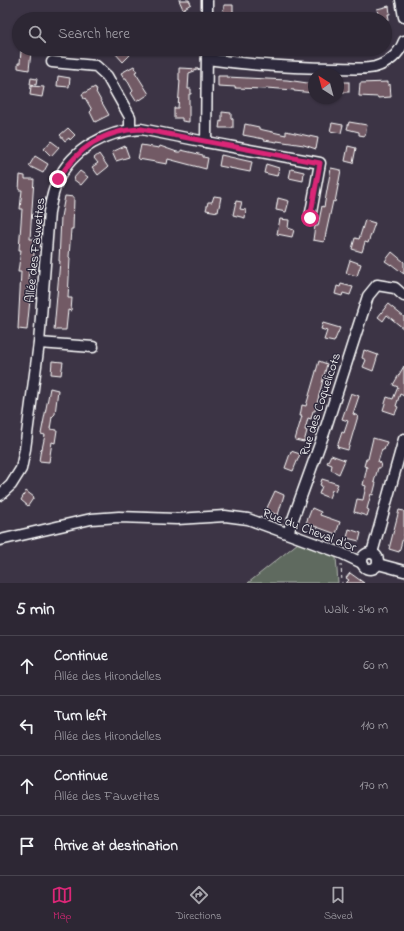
<!DOCTYPE html>
<html lang="en">
<head>
<meta charset="utf-8">
<style>
  :root { --surface:#2d2734; --page:#352f3c; --text:#f1f3f6; --muted:#a7a5ac; --line:#48444f; --accent:#db2777 }
  body { margin:0; font-family:"Indie Flower",sans-serif; background:var(--page); color:var(--text) }
  .compass { position:absolute; left:308px; top:68px; width:36px; height:36px; border-radius:50%; background:var(--surface); box-shadow:0 1px 3px #0004; rotate:324deg }
  .stop { position:absolute; width:12px; height:12px; margin:-9px; border:3px solid #db2777; border-radius:50%; background:#fff }
  .stop.end { background:#db2777; border-color:#fff; box-shadow:0 1px 4px #0008 }
  .list { margin:0; padding:0; list-style:none }
  h2 { display:flex; justify-content:space-between; align-items:center; height:52px; margin:0; padding:0 16px; font-size:17px }
  h2 small { font-size:13px; font-weight:400; color:var(--muted) }
  .list li { display:grid; grid-template-columns:26px 1fr auto; gap:12px; align-items:center; box-sizing:border-box; height:60px; padding:0 16px; border-top:1px solid var(--line) }
  .list b { display:block; font-size:15px; white-space:nowrap }
  .list p { margin:0; font-size:13px; white-space:nowrap; color:var(--muted) }
  .list em { font-size:13px; font-style:normal; color:var(--muted) }
  .icon { flex:none; width:22px; height:22px; fill:none; stroke:currentColor; stroke-width:2; stroke-linecap:round; stroke-linejoin:round }
  .map { position:relative; flex:none; width:404px; height:583px; overflow:hidden }
  .search { position:absolute; background:var(--surface); box-shadow:0 1px 3px #0004; left:12px; right:12px; top:12px; height:44px; display:flex; align-items:center; gap:10px; box-sizing:border-box; padding:0 14px; border-radius:22px; color:var(--muted); font-size:15px }
  .sheet { height:292px; background:var(--surface) }
  nav { display:flex; justify-content:space-around; align-items:center; box-sizing:border-box; height:56px; border-top:1px solid var(--line); background:var(--surface); font-size:11px; color:var(--muted) }
  nav a { display:grid; justify-items:center; gap:2px }
  nav .on { color:var(--accent) }
  .map>svg:first-child { display:block }
  .green { fill:#5f6a5e; stroke:#afb4ae }
  .building { fill:#725a65; stroke:#fff }
  .lines { fill:none; stroke-linecap:round; stroke-linejoin:round }
  .minor-casing { stroke:#fff; stroke-width:13 }
  .path { stroke:#fff; stroke-width:1; stroke-dasharray:3 3; stroke-linecap:butt }
  .minor { stroke:#2f2a3d; stroke-width:10 }
  .route { stroke:#db2777; stroke-width:5 }
  .labels { text-anchor:middle; stroke-width:3; stroke-linejoin:round; paint-order:stroke }
  .street-label { font-size:13px; fill:#fff; stroke:#2f2a3d }
</style>
</head>
<body>
<div class="map">
<svg width="404" height="583" viewBox="0 0 404 583">
  <rect width="100%" height="100%" fill="#3c3445"/>
  <filter id="ink" filterUnits="userSpaceOnUse"><feTurbulence type="fractalNoise" baseFrequency=".025" numOctaves="2"/><feDisplacementMap in="SourceGraphic" scale="8" xChannelSelector="R" yChannelSelector="G"/><feConvolveMatrix kernelMatrix="1 2 1 2 8 2 1 2 1" color-interpolation-filters="sRGB"/></filter>
  <g filter="url(#ink)">
    <path class="green" d="M298,543L336,557L338,583H248Z"/>
    <g class="building">
      <path d="M179,0H189L191,4L183,9Z"/>
      <path d="M224,5H233V17H223Z"/>
      <path d="M389,6L390,14H388L389,19H379L377,9Z"/>
      <path d="M119,49H124L130,55L123,62L115,53Z"/>
      <path d="M21,51L31,52L29,70L18,68V63H20Z"/>
      <path d="M134,66L137,71L135,72L149,94L140,100L139,99L136,101L131,93L133,91L126,78H124L121,73Z"/>
      <path d="M179,68L200,69L189,73L188,89H191V94H189V122L182,121V118H174V108H178L180,80H179Z"/>
      <path d="M58,76L70,78L69,87L57,86Z"/>
      <path d="M218,76H227V77L287,80L314,84V93L294,91V90L266,88V89L235,88L236,87L218,86Z"/>
      <path d="M31,78L37,79L36,85L30,84Z"/>
      <rect x="338" y="82" width="11" height="10"/>
      <path d="M388,82V86L390,84L391,97L378,98V97L359,96L360,83Z"/>
      <path d="M31,86L44,87L42,97L30,95Z"/>
      <path d="M95,87L97,91L96,92L109,115L95,122L90,112L92,110L85,98L84,99L82,94Z"/>
      <path d="M222,112L231,113V118L233,119V128H219L220,121L222,122Z"/>
      <path d="M349,122L367,125L365,136L359,135V132L347,129Z"/>
      <path d="M332,123L343,125L341,133L330,131Z"/>
      <path d="M245,124L259,127V129L286,135V131L318,138L316,149L304,145L277,141V142L264,140V139L243,135Z"/>
      <path d="M68,128L75,135L70,140L69,138L65,141L60,135Z"/>
      <path d="M51,141L59,147L51,156L44,149Z"/>
      <path d="M141,145L159,148L160,146L177,152H181V150L203,155V157L208,158L206,169L168,159L167,164L138,159Z"/>
      <path d="M125,146L129,157L116,161L112,152Z"/>
      <path d="M348,146L356,148L353,163L345,161Z"/>
      <path d="M99,154L108,167L98,175L92,167L98,163L94,158Z"/>
      <path d="M221,155L252,162L250,172L219,166Z"/>
      <path d="M35,156L48,164L43,173L29,166Z"/>
      <path d="M266,164L279,168L277,176L264,173Z"/>
      <path d="M331,168L341,170L335,202L333,201L324,242L313,240L315,226H318L322,206L324,207Z"/>
      <path d="M291,169L304,172L303,181L289,178Z"/>
      <path d="M80,171L88,177L81,185L73,179Z"/>
      <path d="M20,175L25,176V179H34L30,239H35L33,268H29L28,279H32L27,330L18,329L21,272H18L21,250H19L22,209H20L22,190H19Z"/>
      <path d="M65,196L74,197L73,229H71L69,257L70,258L68,298H72L71,311L68,310L66,330H54L60,261H59L61,217Z"/>
      <path d="M214,196L221,197L218,212L206,210L208,202H212Z"/>
      <path d="M278,198L289,201L286,212L276,210Z"/>
      <path d="M236,201L242,202L240,209L246,210L245,218L233,215Z"/>
      <path d="M280,219L289,220L288,228L294,230L292,237L277,234Z"/>
      <path d="M365,220L375,223L368,243L365,242L362,252L352,249L355,238L359,239Z"/>
      <path d="M392,252L404,262V274L391,264V265L385,261Z"/>
      <path d="M350,260L361,264L357,276L346,273Z"/>
      <path d="M341,284L353,287L350,295L343,293L342,296L335,294L337,286L340,287Z"/>
      <path d="M388,304L404,317V329L387,315L383,321L378,317Z"/>
      <path d="M323,323L340,328L334,342L324,340L327,331L321,329Z"/>
      <path d="M364,350L378,355L373,371L363,367L366,360L362,358Z"/>
      <path d="M52,361L63,362L61,375L51,374Z"/>
      <path d="M319,361L327,364L315,411H313L311,419L308,418L305,430L307,431L304,442L295,440L302,416H300L302,405L306,406Z"/>
      <path d="M404,366V396L400,394L396,406L398,407L395,414L383,410L387,397L393,399L398,387L393,385Z"/>
      <path d="M50,388L58,390L55,414L52,417L50,429L57,430L55,443L52,442L49,462L39,461L41,448L42,449L45,435L41,434Z"/>
      <path d="M351,393L359,396L353,414L358,416L348,450L337,447L342,432L344,433L348,421L342,419Z"/>
      <path d="M373,438L387,442L384,450L382,449L378,462L381,463L380,468H378L374,482L376,483L373,495L371,494L367,509L369,510L367,516L354,512L357,499L363,500L366,486L363,485L367,467L364,466L366,459H368Z"/>
      <path d="M291,451L300,454L293,471L285,468Z"/>
      <path d="M331,455L345,460L339,474L331,470L332,465L327,463Z"/>
      <path d="M322,479L338,484L335,491L332,490L329,498L319,494L322,486L320,485Z"/>
      <path d="M26,491L34,497L28,506L21,500Z"/>
      <path d="M275,491L284,495L278,515L266,510Z"/>
      <path d="M312,508L321,512L320,515L340,522L336,534L306,523Z"/>
      <path d="M399,510L404,511V534L399,552L389,549Z"/>
      <path d="M349,529L361,533L359,541L347,538Z"/>
      <path d="M350,573L364,583H346L349,580L346,578Z"/>
    </g>
    <g class="lines">
      <g class="minor-casing">
        <g id="minor">
          <path d="M207,0V19"/>
          <path d="M401,0L404,17"/>
          <path d="M207,59C250,65 295,68 339,68C350,68 364,70 375,67C388,63 399,54 404,41"/>
          <path d="M52,62L96,66L107,76L130,117V129"/>
          <path d="M206,142L320,163L310,218"/>
          <path d="M39,343L93,347"/>
          <path d="M0,495L11,485L21,469L25,449L39,343L49,212C51,201 53,190 58,180C73,148 107,131 141,129L206,142L207,49"/>
          <path d="M288,533L325,430L368,296L377,285L395,288L404,296"/>
          <path d="M0,540L91,519L119,517L177,519L225,516L248,519L341,553L362,563"/>
          <circle cx="370" cy="561" r="8"/>
          <path d="M372,553L404,439"/>
          <path d="M378,564L404,571"/>
        </g>
      </g>
      <path class="path" d="M341,564L342,583"/>
      <use href="#minor" class="minor"/>
    </g>
  </g>
  <g class="lines" filter="url(#ink)">
    <path class="route" d="M58,179C78,148 103,130 141,129L320,163L310,218"/>
  </g>
  <g class="labels">
    <g class="street-label">
      <text transform="translate(34 250) rotate(-84)" y="5">Allée des Fauvettes</text>
      <text transform="translate(319 404) rotate(-72)" y="5">Rue des Coquelicots</text>
      <text transform="translate(310 529) rotate(21)" y="5">Rue du Cheval d'Or</text>
    </g>
  </g>
</svg>
<svg class="compass" viewBox="-18 -18 36 36"><path d="M0-13l5 13h-10z" fill="#e53935"/><path d="M0 13l5-13h-10z" fill="#a7a5ac"/></svg>
<div class="stop" style="left:310px;top:218px"></div>
<div class="stop end" style="left:58px;top:179px"></div>
<div class="search"><svg class="icon" aria-label="search" viewBox="0 0 24 24"><circle cx="10" cy="10" r="6"/><path d="M15 15l6 6"/></svg>Search here</div>
</div>
<section class="sheet">
<h2>5 min<small>Walk · 340 m</small></h2>
<ul class="list">
<li><svg class="icon" aria-label="ahead" viewBox="0 0 24 24"><path d="M12 20V5M6 11l6-6 6 6"/></svg><div><b>Continue</b><p>Allée des Hirondelles</p></div><em>60 m</em></li>
<li><svg class="icon" aria-label="left" viewBox="0 0 24 24"><path d="M17 20v-9H6M10 6l-5 5 5 5"/></svg><div><b>Turn left</b><p>Allée des Hirondelles</p></div><em>110 m</em></li>
<li><svg class="icon" aria-label="ahead" viewBox="0 0 24 24"><path d="M12 20V5M6 11l6-6 6 6"/></svg><div><b>Continue</b><p>Allée des Fauvettes</p></div><em>170 m</em></li>
<li><svg class="icon" aria-label="arrive" viewBox="0 0 24 24"><path d="M6 21V4h12l-3 4 3 4H6"/></svg><div><b>Arrive at destination</b></div></li>
</ul>
</section>
<nav>
<a class="on"><svg class="icon" aria-label="map" viewBox="0 0 24 24"><path d="M3 6l6-2 6 2 6-2v14l-6 2-6-2-6 2zM9 4v14M15 6v14"/></svg>Map</a>
<a><svg class="icon" aria-label="directions" viewBox="0 0 24 24"><path d="M12 3l9 9-9 9-9-9zM9 14v-3h6M13 9l2 2-2 2"/></svg>Directions</a>
<a><svg class="icon" aria-label="saved" viewBox="0 0 24 24"><path d="M7 4h10v16l-5-4-5 4z"/></svg>Saved</a>
</nav>
</body>
</html>
